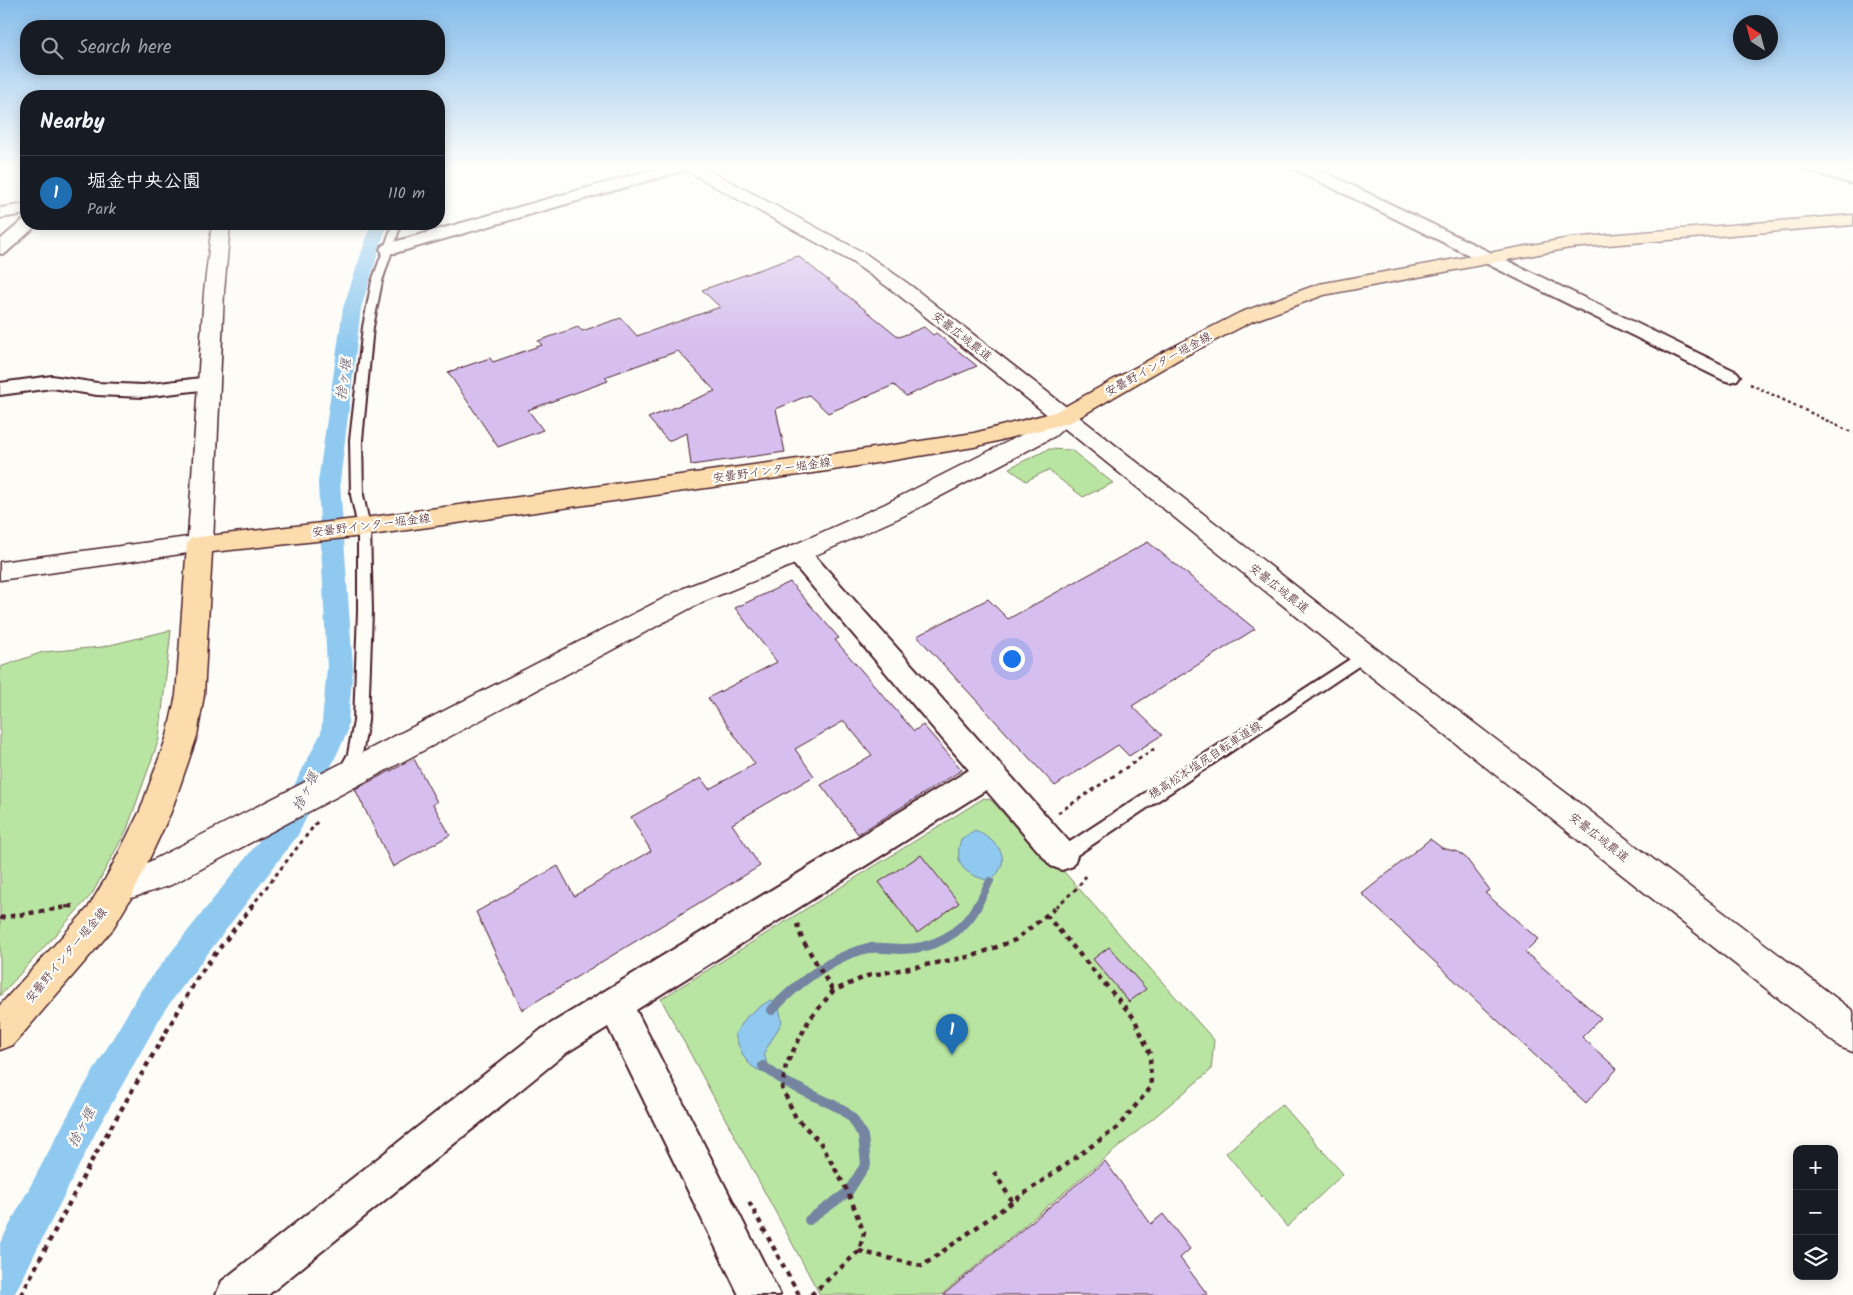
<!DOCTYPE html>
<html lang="en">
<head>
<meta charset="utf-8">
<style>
  :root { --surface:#171b24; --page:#20242c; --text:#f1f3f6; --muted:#9ea1a6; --line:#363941; --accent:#1f6fb2 }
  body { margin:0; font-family:Kalam,"Klee One",sans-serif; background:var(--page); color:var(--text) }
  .controls { position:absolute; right:15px; bottom:15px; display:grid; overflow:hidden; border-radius:10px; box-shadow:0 2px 12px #0003 }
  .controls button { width:45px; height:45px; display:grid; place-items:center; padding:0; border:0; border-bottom:1px solid var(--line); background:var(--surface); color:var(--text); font:25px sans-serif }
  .compass { position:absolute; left:1733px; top:15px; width:45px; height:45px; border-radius:50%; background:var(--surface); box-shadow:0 2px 12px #0003; rotate:324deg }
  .you { position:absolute; left:1011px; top:658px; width:18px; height:18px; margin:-12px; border:4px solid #fff; border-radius:50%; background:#1a73e8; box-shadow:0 0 0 8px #1a73e833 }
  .badge { display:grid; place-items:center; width:32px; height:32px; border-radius:50%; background:var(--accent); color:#fff; font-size:16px; font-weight:700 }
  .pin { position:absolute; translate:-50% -41px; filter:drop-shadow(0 1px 2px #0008) }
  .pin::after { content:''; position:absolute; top:26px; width:18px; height:15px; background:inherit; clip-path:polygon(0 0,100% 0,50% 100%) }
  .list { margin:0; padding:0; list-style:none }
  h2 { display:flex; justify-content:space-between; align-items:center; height:65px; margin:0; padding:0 20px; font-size:21px }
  h2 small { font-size:16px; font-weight:400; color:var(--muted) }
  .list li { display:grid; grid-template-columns:32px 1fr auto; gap:15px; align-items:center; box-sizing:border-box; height:75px; padding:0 20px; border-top:1px solid var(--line) }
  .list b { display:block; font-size:19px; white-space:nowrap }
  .list p { margin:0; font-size:16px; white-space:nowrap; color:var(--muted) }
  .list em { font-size:16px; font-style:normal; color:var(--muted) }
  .icon { flex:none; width:28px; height:28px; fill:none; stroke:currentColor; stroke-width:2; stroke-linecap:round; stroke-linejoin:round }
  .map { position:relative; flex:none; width:1853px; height:1295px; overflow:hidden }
  .search { position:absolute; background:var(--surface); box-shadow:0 2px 12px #0003; left:20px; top:20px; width:425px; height:55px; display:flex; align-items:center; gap:12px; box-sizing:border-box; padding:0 18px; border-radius:20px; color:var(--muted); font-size:19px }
  .panel { position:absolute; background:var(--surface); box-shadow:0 2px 12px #0003; left:20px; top:90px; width:425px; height:140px; border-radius:20px }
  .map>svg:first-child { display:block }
  .green { fill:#b9e5a2; stroke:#828266 }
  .water { fill:#90c9ef; stroke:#7485a1 }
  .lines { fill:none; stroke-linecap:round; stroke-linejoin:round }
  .stream-far1 { stroke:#7485a1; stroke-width:8 }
  .stream { stroke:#7485a1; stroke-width:10 }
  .canal { fill:#90c9ef; fill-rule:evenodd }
  .building { fill:#d6beee; stroke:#4a1f2b }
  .service-casing { stroke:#4a1f2b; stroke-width:4 }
  .minor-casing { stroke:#4a1f2b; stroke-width:4 }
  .tertiary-casing { stroke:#4a1f2b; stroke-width:3 }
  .primary-casing { stroke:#4a1f2b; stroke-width:3 }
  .path-far2 { stroke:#4a1f2b; stroke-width:2.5; stroke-dasharray:3 3; stroke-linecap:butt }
  .path-far1 { stroke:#4a1f2b; stroke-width:3; stroke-dasharray:4 4; stroke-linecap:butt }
  .path { stroke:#4a1f2b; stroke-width:4.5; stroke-dasharray:5 5; stroke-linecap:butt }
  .service { fill:#fdfcf7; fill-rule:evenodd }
  .minor { fill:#fdfcf7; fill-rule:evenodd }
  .tertiary { fill:#fdfcf7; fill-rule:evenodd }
  .primary { fill:#fcdcac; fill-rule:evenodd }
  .labels { text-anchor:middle; stroke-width:4.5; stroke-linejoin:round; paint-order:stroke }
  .street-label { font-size:12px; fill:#4a1f2b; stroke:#fdfcf7 }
  .water-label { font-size:14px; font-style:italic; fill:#5f5266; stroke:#fdfcf7 }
</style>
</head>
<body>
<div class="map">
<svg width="1853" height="1295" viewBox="0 0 1853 1295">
  <rect width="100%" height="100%" fill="#fdfcf7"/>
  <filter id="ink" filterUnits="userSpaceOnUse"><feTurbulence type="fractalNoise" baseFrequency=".02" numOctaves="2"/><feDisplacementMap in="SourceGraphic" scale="10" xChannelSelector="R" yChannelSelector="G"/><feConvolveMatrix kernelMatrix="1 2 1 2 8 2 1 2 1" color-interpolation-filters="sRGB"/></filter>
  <g filter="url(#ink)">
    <g class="green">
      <path d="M1049,449L1071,450L1113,483L1083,497L1048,470L1026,481L1009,468Z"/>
      <path d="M171,630L159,739L127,829L92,894L0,996V667L43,652L102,647Z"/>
      <path d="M984,798L991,800L1038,852L1048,854L1214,1040L1211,1070L941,1295H820L661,999Z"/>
      <path d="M1282,1104L1343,1174L1287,1227L1226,1153Z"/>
    </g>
    <g class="water">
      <path d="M975,830C999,842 1015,860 990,881C965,874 953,867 961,839Z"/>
      <path d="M770,1000L778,1002L782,1022L764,1053L769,1072C748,1072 740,1052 735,1034L748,1015Z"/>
    </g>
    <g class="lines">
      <path class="stream-far1" d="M977,907L990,881"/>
      <g class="stream">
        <path d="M772,1010C795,985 830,958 864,949C876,946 889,949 902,949C933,949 962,934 977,906"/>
        <path d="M763,1066L787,1083L842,1109L853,1119L863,1136L866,1164L848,1192L809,1220"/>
      </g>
      <path class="canal" d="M371,224H387L361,308L340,482L353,668L347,733L298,835L164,1011L99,1126L14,1295H0V1243L75,1102L142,989L278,817L321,733L327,668L318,482L343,308Z"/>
    </g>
    <g class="building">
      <path d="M798,256L899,337L924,327L933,335L936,333L977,366L906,396L894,385L828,413L809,395L776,409L785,452L691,465L687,433L668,441L648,418L715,391L678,351L605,377L608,381L528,410L543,430L498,447L448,372L490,358L493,362L542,345L538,341L578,327L582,331L621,318L637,336L720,307L702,290Z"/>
      <path d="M1148,542L1255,629L1132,706L1162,735L1129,756L1118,745L1055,786L917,636L988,599L1008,619Z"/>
      <path d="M790,582L839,638L835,640L914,731L923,725L962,770L858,834L821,785L872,755L844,721L795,749L814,776L732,824L760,866L522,1010L476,912L558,866L574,896L651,851L631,817L701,778L709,789L755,764L708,698L777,662L735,608Z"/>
      <path d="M414,759L437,802L433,804L450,835L393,867L355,789Z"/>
      <path d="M1430,839L1442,848L1458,852L1466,858L1490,890L1485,893L1538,939L1525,952L1601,1018L1582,1037L1617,1069L1586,1103L1362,894Z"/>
      <path d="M921,855L959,903L917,933L879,882Z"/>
      <path d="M1109,947L1146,989L1129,1002L1093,959Z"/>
      <path d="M1105,1161L1151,1224L1163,1214L1190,1249L1180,1258L1208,1295H943Z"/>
    </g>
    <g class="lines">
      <g class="service-casing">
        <g id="service">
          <path d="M393,224H401L382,281L373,327L362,440L363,495L370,527L372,611L368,721L362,754L350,779L345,780L340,779L337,774L348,754L354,721L358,611V527L351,495L350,440L363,327L372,281Z"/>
          <path d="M1364,650L1369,651L1371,655L1369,659L1068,861L1062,863L1056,861L1054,856L1056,851Z"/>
        </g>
      </g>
      <g class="minor-casing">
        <g id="minor">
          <path d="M666,166H691L689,169L395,253H383L380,249L383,245Z"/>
          <path d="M1292,166H1312L1737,372L1740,376L1737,380L1730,382L1723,380L1294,169Z"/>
          <path d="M1801,166H1825L1853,174V184L1803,169Z"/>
          <path d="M26,204V214L0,218V208Z"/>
          <path d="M23,220H26V224H38L6,253L0,254V240Z"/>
          <path d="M52,376L97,383L143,385L209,377L216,379L219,383L216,387L209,389L143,397L97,395L52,388L0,395V383Z"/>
          <path d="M798,544L807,547L1073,846L1077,856L1073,866L1062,870L1051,866L986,790L636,1010L780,1295H739L608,1027L566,1053L268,1295H216L222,1281L542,1029L969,770L789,559L786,553L789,547Z"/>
        </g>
      </g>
      <g class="tertiary-casing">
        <g id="tertiary">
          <path d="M681,166H701L866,254L910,285L1374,647L1853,1011V1052L1840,1047L1354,663L1064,428L1055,436L903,516L807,559L702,602L171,885L119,902L107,898L103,887L107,876L147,863L684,588L789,547L885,504L1039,426L1050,417L896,293L852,262L683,169Z"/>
          <path d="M212,224H230L224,292L213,544L209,550L0,580V562L188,537L204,292Z"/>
        </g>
      </g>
      <g class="primary-casing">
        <path id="primary" d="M1853,215V225L1570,248L1324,295L1253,321L1181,358L1071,422L974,447L827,471L364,536L212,552L204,695L197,736L171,812L131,898L112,930L13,1045L0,1050V1005L88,908L107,876L140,811L167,736L176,695L187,544L191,538L364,518L827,455L974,433L1055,412L1167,350L1239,313L1319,284L1570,238Z"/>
      </g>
      <path class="path-far2" d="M1750,384L1853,433"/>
      <g class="path-far1">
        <path d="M1058,813L1154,749"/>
        <path d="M65,907L73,906"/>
        <path d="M251,907L317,822"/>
        <path d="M1056,907L1078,887L1086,876"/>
      </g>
      <g class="path">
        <path d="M0,918L73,906"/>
        <path d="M797,924L802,939L833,991"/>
        <path d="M994,1172L1012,1201"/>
        <path d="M749,1202L799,1295"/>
        <path d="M859,1251L922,1266L1117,1128L1151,1087L1150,1054L1134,1018L1047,916"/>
        <path d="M21,1295L92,1160L199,975L252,906"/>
        <path d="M811,1295L859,1251L864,1233L848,1192L820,1142L796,1118L782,1088L786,1065L809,1020L833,991L867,976L973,956L1015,940L1058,906"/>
      </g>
      <use href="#service" class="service"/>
      <use href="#minor" class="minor"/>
      <use href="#tertiary" class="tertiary"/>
      <use href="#primary" class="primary"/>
    </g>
  </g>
  <linearGradient id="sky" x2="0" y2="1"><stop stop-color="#85bceb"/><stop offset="0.48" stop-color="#fefefb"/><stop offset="1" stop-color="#fefefb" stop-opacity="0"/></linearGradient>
  <rect width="1853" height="347" fill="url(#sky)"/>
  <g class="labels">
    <g class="street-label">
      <text transform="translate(962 336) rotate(38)" y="4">安曇広域農道</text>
      <text transform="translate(1158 364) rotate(-29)" y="4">安曇野インター堀金線</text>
      <text transform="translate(772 470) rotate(-8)" y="4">安曇野インター堀金線</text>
      <text transform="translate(371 525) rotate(-7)" y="4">安曇野インター堀金線</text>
      <text transform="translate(1279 588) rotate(38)" y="4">安曇広域農道</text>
      <text transform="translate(1205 760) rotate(-33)" y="4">穂高松本塩尻自転車道線</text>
      <text transform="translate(1599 837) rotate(38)" y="4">安曇広域農道</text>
      <text transform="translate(66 955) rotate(-50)" y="4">安曇野インター堀金線</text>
    </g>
    <g class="water-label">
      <text transform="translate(343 379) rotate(-82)" y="5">捨ヶ堰</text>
      <text transform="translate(305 791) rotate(-64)" y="5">捨ヶ堰</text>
      <text transform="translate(81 1127) rotate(-62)" y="5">捨ヶ堰</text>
    </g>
  </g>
</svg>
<div class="controls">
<button>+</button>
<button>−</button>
<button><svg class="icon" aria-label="layers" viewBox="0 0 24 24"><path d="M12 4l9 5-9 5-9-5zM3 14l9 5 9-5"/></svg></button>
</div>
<svg class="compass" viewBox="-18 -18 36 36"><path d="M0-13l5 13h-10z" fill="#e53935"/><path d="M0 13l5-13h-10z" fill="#9ea1a6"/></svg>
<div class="you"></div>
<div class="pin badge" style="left:952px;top:1055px">1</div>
<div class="search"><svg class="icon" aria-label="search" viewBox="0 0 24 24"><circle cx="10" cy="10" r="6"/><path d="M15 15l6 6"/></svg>Search here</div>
<section class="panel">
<h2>Nearby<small></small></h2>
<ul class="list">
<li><span class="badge">1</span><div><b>堀金中央公園</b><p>Park</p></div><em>110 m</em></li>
</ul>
</section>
</div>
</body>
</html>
